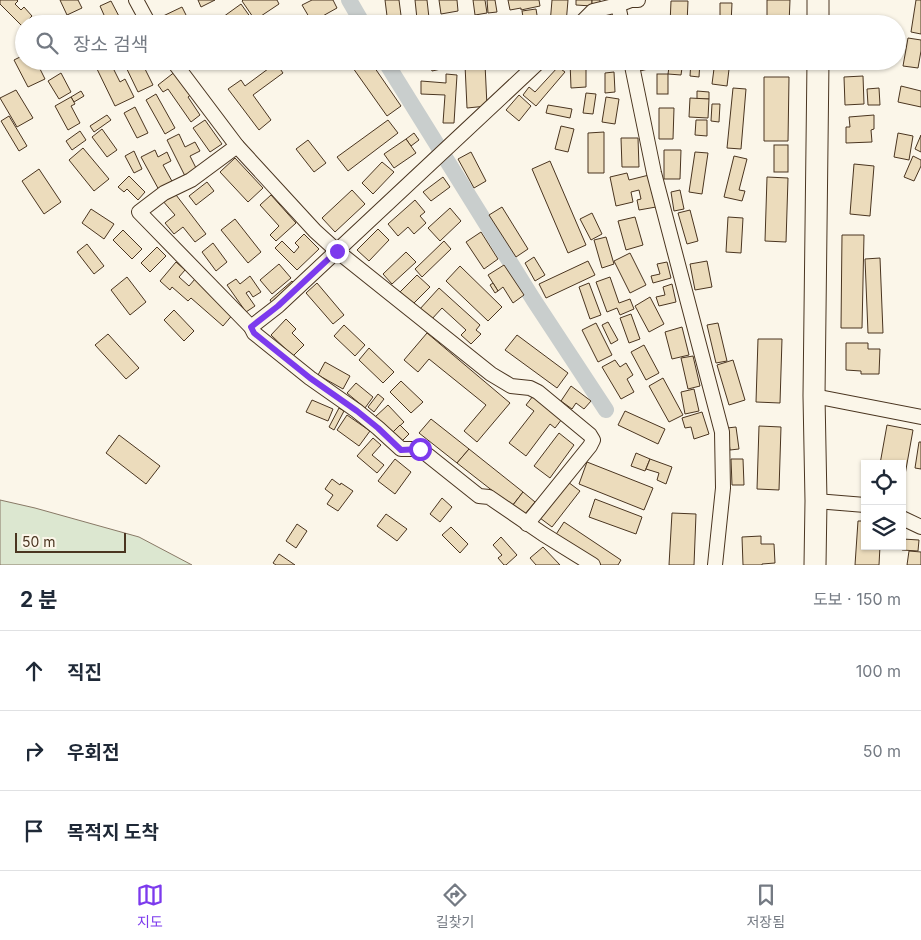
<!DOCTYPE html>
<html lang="ko">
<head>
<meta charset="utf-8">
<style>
  :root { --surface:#fff; --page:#f2f2f3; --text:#1f2937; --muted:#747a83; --line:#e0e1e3; --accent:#7c3aed }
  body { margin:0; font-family:Inter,"Noto Sans KR",sans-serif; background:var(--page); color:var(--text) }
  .controls { position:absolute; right:15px; bottom:15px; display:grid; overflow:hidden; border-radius:0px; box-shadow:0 1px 4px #0004 }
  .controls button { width:45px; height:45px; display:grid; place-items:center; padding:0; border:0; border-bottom:1px solid var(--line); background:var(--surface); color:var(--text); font:25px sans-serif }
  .scale { position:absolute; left:15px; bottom:12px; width:111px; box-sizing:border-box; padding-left:5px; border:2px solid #4a3520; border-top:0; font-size:14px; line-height:18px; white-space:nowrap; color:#4a3520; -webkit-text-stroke:4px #fbf6e9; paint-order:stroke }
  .stop { position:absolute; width:15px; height:15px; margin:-11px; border:4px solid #7c3aed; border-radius:50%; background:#fff }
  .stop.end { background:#7c3aed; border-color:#fff; box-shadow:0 1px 5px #0008 }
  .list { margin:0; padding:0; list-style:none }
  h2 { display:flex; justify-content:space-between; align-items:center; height:65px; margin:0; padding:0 20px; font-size:21px }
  h2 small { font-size:16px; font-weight:400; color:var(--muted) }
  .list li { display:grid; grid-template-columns:32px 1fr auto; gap:15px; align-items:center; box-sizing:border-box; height:80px; padding:0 20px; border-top:1px solid var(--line) }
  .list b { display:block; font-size:19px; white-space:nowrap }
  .list em { font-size:16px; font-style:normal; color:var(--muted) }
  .icon { flex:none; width:28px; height:28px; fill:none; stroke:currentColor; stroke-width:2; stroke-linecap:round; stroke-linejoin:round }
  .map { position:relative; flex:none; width:921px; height:565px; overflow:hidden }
  .search { position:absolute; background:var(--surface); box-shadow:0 1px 4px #0004; left:15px; right:15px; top:15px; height:55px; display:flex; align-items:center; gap:12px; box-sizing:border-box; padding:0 18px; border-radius:28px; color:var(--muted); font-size:19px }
  .sheet { height:305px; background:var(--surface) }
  nav { display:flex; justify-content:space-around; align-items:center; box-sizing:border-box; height:70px; border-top:1px solid var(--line); background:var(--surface); font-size:14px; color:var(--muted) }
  nav a { display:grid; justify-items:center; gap:2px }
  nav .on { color:var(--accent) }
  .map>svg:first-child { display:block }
  .green { fill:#dce7d0; stroke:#887966 }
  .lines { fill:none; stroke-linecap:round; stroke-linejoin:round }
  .canal { stroke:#c9cecd; stroke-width:16 }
  .building { fill:#ecdcbc; stroke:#4a3520 }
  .minor-casing { stroke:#4a3520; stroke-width:16 }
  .primary-casing { stroke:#4a3520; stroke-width:23 }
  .minor { stroke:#fbf6e9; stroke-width:14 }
  .primary { stroke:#fbf6e9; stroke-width:21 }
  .route { stroke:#7c3aed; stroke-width:6 }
</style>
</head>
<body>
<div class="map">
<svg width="921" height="565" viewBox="0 0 921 565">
  <rect width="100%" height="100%" fill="#fbf6e9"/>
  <path class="green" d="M0,500L35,508L139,537L192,565H0Z"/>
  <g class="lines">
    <g class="canal">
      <path d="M349,0L363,24"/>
      <path d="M385,61L533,299L606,410"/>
    </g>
  </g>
  <g class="building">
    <path d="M0,0H17L18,1L15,4L21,10L24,7L32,16L22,26L0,4Z"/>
    <path d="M60,0H78L82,8L67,15Z"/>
    <path d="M198,0H215L201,7Z"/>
    <path d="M243,0H277L279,4L255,20L242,1Z"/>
    <path d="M312,0H333L337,8L312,22L302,5Z"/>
    <path d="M385,0H399L402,23L388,24Z"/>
    <path d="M415,0H427L429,18L417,19Z"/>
    <path d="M439,0H457L458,11L441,14Z"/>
    <path d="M473,0H485L487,13L475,15Z"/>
    <path d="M487,0H495L497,12L488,13Z"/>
    <path d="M508,0H539L540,6L521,10V8L510,10Z"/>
    <path d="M552,0H568L566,24H550Z"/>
    <path d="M576,0H592V6L576,5Z"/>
    <rect x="592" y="0" width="8" height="6"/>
    <path d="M767,0H790L789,24H767Z"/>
    <path d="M916,0H921V34L911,32Z"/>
    <path d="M111,1L123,24H108L100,6Z"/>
    <path d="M671,1H688L687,24H670Z"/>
    <path d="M720,3H732L731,24H720Z"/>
    <path d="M241,4L251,18L243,24H217L216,22Z"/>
    <path d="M182,7L188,19L179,24H164L161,17Z"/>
    <path d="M536,9L538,21L524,23L522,11Z"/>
    <path d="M88,16L91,24H78L77,21Z"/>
    <path d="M487,18V24H475L474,20Z"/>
    <path d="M610,19L611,24H593V23Z"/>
    <path d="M908,38L921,40V51L918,68L903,66Z"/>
    <path d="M24,55V61H36L45,79L28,87L14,60Z"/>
    <path d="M56,61H71L57,66Z"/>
    <path d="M123,61H141L153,85L138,92Z"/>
    <path d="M189,61H201L191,66Z"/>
    <path d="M348,61H370L401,106L387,116Z"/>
    <path d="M429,61H439L441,69L432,71Z"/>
    <path d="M570,61H591V63H586V87L571,88Z"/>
    <path d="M637,61H650L652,68L640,71Z"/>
    <path d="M668,61H685V68L667,67Z"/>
    <path d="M691,61H700L699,77L690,76Z"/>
    <path d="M715,61H730L727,86L712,84Z"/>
    <path d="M848,61H874V66L848,67Z"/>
    <path d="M110,62L120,82L125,79L134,97L115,106L97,69Z"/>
    <path d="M276,63L283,73L253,95L271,120L259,130L228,89L241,80L245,86Z"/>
    <path d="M485,64L487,106L467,108L465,65Z"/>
    <path d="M558,67L565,72L536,106L523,95L529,87L535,92Z"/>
    <path d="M669,67L682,68L681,75L668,74Z"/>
    <path d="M176,71L192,94L188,97L200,115L191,122L168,89L163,92L158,85Z"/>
    <path d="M614,72L615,92L605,93V73Z"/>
    <path d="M61,73L71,92L59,99L48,81Z"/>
    <path d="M446,74L457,75L454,123H443L445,95L421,94V81L446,83Z"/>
    <rect x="657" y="74" width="11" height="20"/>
    <path d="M863,76L864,104L845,105L844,77Z"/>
    <path d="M764,77H789L788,141H764Z"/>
    <path d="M901,86L921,91V107L898,102Z"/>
    <path d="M733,88L746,89L741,149L727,148Z"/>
    <path d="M879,88L880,105H868L867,89Z"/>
    <path d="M16,90L33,118L17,127L0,98Z"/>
    <path d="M81,91L84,96L74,102L71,97Z"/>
    <path d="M697,91L709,92V99H697Z"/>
    <path d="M586,93L596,94L593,114L583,113Z"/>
    <path d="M156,94L175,128L165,134L146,100Z"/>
    <path d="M519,95L531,106L519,121L506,110Z"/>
    <path d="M71,97L75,104L71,106L80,123L68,130L55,106Z"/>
    <path d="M606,97L619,99L615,124L602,122Z"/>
    <path d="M690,98L709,99L708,118L689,117Z"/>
    <path d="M712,104H720L719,122L711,121Z"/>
    <path d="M548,105L572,109L570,118L546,113Z"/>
    <path d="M135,107L148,133L137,138L124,113Z"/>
    <path d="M659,108H674L673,139H659Z"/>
    <path d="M107,115L111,120L94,132L90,126Z"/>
    <path d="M874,115V129L871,130L872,142L846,143V127H850L849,117Z"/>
    <path d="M9,116L27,146L19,151L1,121Z"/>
    <path d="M205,120L222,144L210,152L193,128Z"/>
    <path d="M388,120L398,133L348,171L337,157Z"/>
    <path d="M696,120H707V136L695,135Z"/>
    <path d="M561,126L574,129L568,152L555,149Z"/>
    <path d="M102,129L117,150L107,157L92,137Z"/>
    <path d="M80,131L86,140L72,150L66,141Z"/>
    <path d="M604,132V173H588V133Z"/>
    <path d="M414,133L419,140L411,146L406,139Z"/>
    <path d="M898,133L913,136L909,160L894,157Z"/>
    <path d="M179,134L185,147L195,142L200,151L190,156L198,172L186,178L167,140Z"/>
    <path d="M921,135V152L915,149Z"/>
    <path d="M621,138H638L639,167H622Z"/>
    <path d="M406,139L416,153L394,168L384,154Z"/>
    <path d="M308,140L326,163L314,172L296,149Z"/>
    <rect x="774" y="145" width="14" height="27"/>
    <path d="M83,148L109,179L94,191L69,160Z"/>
    <path d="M155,150L158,157L167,152L171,161L163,165L173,183L159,190L141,157Z"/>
    <path d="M664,150H681L680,179H664Z"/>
    <path d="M134,151L142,169L134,173L125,156Z"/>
    <path d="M471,152L486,181L474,188L458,159Z"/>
    <path d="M695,152L708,153L702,194L689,192Z"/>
    <path d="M734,156L747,159L739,190L745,191L742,201L724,197Z"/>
    <path d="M913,156L921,160V166L914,181L904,177Z"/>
    <path d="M235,158L263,188L248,202L220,172Z"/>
    <path d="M550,161L586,245L568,253L532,169Z"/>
    <path d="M382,162L394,172L373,194L362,183Z"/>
    <path d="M854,164L874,166L870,216L850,214Z"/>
    <path d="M39,169L61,202L44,214L22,181Z"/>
    <path d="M627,173L629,180L649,175L656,207L639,210L637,200L641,199L639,190L631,192L633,202L616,206L610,177Z"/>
    <path d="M129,176L145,192L138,200L127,189L124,192L118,187Z"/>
    <path d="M443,177L450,187L431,201L423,192Z"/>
    <path d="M767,177L788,178L786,242L765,241Z"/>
    <path d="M207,182L214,191L196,205L189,196Z"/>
    <path d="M352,190L365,204L335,232L322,218Z"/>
    <path d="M680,190L684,209L674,211L671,192Z"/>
    <path d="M173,191L206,234L195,242L183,227L174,234L165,223L175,215L162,200Z"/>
    <path d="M271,195L296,223L276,241L270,235L279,226L260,205Z"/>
    <path d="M415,200L425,212L420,216L426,223L414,234L408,227L398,236L388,224Z"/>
    <path d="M502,207L528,249L516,257L489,215Z"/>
    <path d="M450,208L461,221L440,241L428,228Z"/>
    <path d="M91,209L114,224L104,239L82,223Z"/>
    <path d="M690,210L698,241L687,244L678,213Z"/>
    <path d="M592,213L602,234L591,240L580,219Z"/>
    <path d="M635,217L643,245L626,250L618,221Z"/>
    <path d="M728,217L743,218L741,253L726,252Z"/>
    <path d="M235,219L261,252L248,263L221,230Z"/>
    <path d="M378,229L389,240L369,261L357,250Z"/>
    <path d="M123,230L142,249L132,259L113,240Z"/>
    <path d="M481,232L498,259L484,269L466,242Z"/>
    <path d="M304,234L319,249L297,270L275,248L282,241L294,253L299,247L295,243Z"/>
    <path d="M842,235H864L862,328H841Z"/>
    <path d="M606,237L614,264L602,268L594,240Z"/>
    <path d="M444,241L451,249L422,277L415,269Z"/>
    <path d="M213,243L227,262L216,271L202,252Z"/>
    <path d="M87,244L104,266L94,274L77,252Z"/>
    <path d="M157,247L166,256L150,272L141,263Z"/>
    <path d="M406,252L416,262L392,284L383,274Z"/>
    <path d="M630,253L646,285L630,293L614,261Z"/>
    <path d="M534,257L545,275L535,281L525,263Z"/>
    <path d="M880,258L883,333H868L865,259Z"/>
    <path d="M588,261L595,275L546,298L539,284Z"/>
    <path d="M707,261L712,287L695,290L690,264Z"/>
    <path d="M176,262L185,270L179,277L189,286L195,279L234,313L223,326L191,298L188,301L172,287L170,290L160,281Z"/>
    <path d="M667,262L671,278L653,283L651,276L660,274L657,264Z"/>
    <path d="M279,264L291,278L272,294L260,280Z"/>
    <path d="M504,265L524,295L513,303L503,287L498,291L488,275Z"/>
    <path d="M460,266L502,307L488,321L446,281Z"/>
    <path d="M417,275L430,287L413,304L400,292Z"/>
    <path d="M250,276L261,292L253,297L249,291L246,293L255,306L246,312L227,285L236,279L240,284Z"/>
    <path d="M127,277L146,302L130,315L111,290Z"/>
    <path d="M610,277L619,303L630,299L634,309L620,315L617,308L607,312L596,282Z"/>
    <path d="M292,281L297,287L274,306L270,300Z"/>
    <path d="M317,283L344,315L333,324L306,293Z"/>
    <path d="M493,283L498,291L495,293L490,285Z"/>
    <path d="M589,283L601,315L590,319L579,287Z"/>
    <path d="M672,284L676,302L659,306L656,297L665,295L663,287Z"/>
    <path d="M439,288L480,325L476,330L481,334L471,344L461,335L466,330L442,308L431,320L419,310Z"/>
    <path d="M650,297L664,324L649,332L635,306Z"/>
    <path d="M174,310L194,331L184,341L164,320Z"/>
    <path d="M631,314L640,339L629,343L620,318Z"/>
    <path d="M286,319L296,329L292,333L304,345L293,356L271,335Z"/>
    <path d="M608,322L618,340L611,344L602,325Z"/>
    <path d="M596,323L612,355L598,362L582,330Z"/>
    <path d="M718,323L727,361L716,363L707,325Z"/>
    <path d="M344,325L365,345L355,356L334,336Z"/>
    <path d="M682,327L689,355L672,359L665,332Z"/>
    <path d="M427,333L510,403L477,442L464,431L486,405L429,359L418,372L404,360Z"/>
    <path d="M108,334L139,368L126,379L95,345Z"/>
    <path d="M517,335L568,373L557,388L505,350Z"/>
    <path d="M758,339H782L780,403L756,402Z"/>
    <path d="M846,343H868V349H880L879,374H861V371L846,370Z"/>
    <path d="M644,345L659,373L646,380L631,352Z"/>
    <path d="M369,348L394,372L383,383L359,360Z"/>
    <path d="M693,356L700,386L688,389L681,358Z"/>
    <path d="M615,360L620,367L626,363L633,375L627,379L634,392L621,399L602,367Z"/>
    <path d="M733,360L745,400L729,405L717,365Z"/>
    <path d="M325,362L350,376L343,389L318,375Z"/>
    <path d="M663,378L683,415L669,422L649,386Z"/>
    <path d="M401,381L423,402L411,413L390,392Z"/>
    <path d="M356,383L373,397L365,408L347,393Z"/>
    <path d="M571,386L591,401L584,409L576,403L572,409L561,401Z"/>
    <path d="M694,389L699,411L685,414L681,392Z"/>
    <path d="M378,394L384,399L374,412L368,407Z"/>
    <path d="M533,396L562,419L555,428L550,424L526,456L509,443L534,411L526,405Z"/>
    <path d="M312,400L333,409L328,421L306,412Z"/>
    <path d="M388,405L404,422L391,434L375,417Z"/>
    <path d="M339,408L344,411L334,430L329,427Z"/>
    <path d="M625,411L665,429L658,444L618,425Z"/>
    <path d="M702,412L709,434L694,439L691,427L685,428L682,418Z"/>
    <path d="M347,415L370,431L359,446L337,430Z"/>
    <path d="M431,419L469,449L457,463L419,433Z"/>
    <path d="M400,425L409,434L400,443L391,434Z"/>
    <path d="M887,425L913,430L903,486L902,464H880Z"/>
    <path d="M759,426L781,427L779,490L757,489Z"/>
    <path d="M736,427L739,449L730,450L727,428Z"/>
    <path d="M559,433L574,445L550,478L534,466Z"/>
    <path d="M119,435L160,466L146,484L106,453Z"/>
    <path d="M373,438L381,445L372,455L384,465L377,473L357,456Z"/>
    <path d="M919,442H921V469L915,468Z"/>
    <path d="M469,449L523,492L512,506L457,463Z"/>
    <path d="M636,453L650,459L645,471L631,466Z"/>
    <path d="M395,459L411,472L395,494L378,481Z"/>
    <path d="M650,459L672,467L666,484L657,480L659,473L646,469Z"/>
    <path d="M731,459H743L744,485H732Z"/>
    <path d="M587,462L653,488L644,510L579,484Z"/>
    <path d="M332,479L340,485L341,483L353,491L338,511L327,504L333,495L325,489Z"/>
    <path d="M568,482L580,491L552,527L540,518Z"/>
    <path d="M523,492L535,502L525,514L513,505Z"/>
    <path d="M442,498L452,507L440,522L430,514Z"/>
    <path d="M595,499L642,517L636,534L589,517Z"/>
    <path d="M672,513L696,514L694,565H669Z"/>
    <path d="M386,514L407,529L397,541L377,526Z"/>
    <path d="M858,521H865V546H880L879,565H855Z"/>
    <path d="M564,522L621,560L618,565H598L555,536Z"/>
    <path d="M297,524L307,531L296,548L286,541Z"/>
    <path d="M451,527L468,544L460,553L442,535Z"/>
    <path d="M761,536V544H774L775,563L762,564V565H743L742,537Z"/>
    <path d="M501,537L517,555L506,565H504L498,558L502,555L493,545Z"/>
    <path d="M903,539L919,540L918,551L902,550Z"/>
    <path d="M543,547L560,565H536L530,558Z"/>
    <path d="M909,551L921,552V565H907Z"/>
    <path d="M279,554L295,565H276L273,563Z"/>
  </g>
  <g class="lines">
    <g class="minor-casing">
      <g id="minor">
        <path d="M136,0L149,24"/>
        <path d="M618,5L622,24"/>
        <path d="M580,24L593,11L618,5L631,0H638"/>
        <path d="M173,61L237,146L315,231L337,251L491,374L511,386L530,388L538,392L590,435L593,440L590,446L527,524"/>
        <path d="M631,61L654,173L722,432L723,488L715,565"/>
        <path d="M237,146L191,180L164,193L139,212L251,327L254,333L310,378L357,411L378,428L401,449H420L479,496L489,497L543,534L593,565"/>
        <path d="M251,327L278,306L540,61"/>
        <path d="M814,396L921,417"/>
        <path d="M816,501L865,505"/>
        <path d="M902,518L921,527"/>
      </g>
    </g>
    <g class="primary-casing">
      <g id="primary">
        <path d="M818,24V0"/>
        <path d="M815,565L816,501L814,396L818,61"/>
      </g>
    </g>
    <use href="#minor" class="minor"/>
    <use href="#primary" class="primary"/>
  </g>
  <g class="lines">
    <path class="route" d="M337,251L278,306L251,327L254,333L310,378L357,411L378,428L401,450L420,449"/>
  </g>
</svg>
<div class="controls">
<button><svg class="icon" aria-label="locate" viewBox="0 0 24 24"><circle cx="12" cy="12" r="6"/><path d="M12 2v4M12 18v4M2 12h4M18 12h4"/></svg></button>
<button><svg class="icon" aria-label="layers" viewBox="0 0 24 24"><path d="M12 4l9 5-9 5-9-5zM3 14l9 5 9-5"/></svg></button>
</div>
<div class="scale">50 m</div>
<div class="stop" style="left:420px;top:449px"></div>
<div class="stop end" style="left:337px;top:251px"></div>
<div class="search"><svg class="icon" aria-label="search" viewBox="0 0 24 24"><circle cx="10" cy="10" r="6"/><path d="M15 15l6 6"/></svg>장소 검색</div>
</div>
<section class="sheet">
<h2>2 분<small>도보 · 150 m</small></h2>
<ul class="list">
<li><svg class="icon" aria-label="ahead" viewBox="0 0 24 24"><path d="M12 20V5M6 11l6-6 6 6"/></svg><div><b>직진</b></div><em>100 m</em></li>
<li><svg class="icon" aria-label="right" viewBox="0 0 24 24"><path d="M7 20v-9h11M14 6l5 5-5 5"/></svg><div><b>우회전</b></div><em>50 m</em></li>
<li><svg class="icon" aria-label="arrive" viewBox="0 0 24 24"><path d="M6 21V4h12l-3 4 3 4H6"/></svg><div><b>목적지 도착</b></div></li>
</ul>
</section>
<nav>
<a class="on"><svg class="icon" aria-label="map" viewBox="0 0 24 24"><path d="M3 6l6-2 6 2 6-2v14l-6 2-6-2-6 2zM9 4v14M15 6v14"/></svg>지도</a>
<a><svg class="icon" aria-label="directions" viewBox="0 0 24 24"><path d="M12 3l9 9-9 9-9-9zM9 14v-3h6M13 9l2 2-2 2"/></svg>길찾기</a>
<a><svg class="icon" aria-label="saved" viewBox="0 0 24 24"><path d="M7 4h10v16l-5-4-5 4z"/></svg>저장됨</a>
</nav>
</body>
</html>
